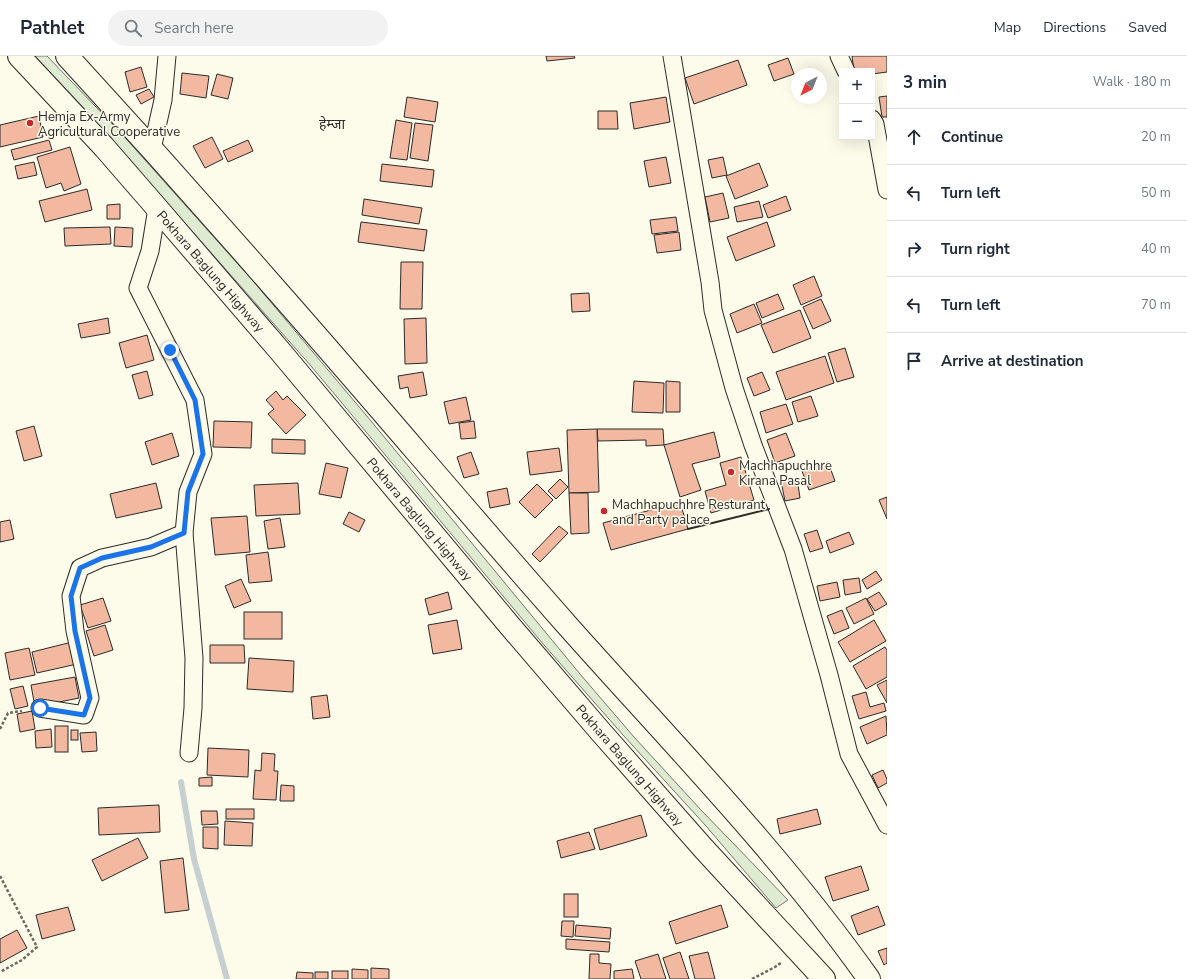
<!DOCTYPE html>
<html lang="en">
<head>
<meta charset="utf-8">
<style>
  :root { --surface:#fff; --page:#f2f2f3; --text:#1f2937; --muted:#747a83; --line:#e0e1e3 }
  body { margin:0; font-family:"Nunito Sans","Noto Sans Devanagari",sans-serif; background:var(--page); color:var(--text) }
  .controls { position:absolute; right:12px; top:12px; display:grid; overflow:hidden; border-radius:0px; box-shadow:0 4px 16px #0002 }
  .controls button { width:36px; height:36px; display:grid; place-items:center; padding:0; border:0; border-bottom:1px solid var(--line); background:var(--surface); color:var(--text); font:20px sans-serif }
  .compass { position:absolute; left:791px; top:12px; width:36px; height:36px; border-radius:50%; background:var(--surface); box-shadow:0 4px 16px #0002; rotate:222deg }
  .stop { position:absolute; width:12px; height:12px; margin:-9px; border:3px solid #1a73e8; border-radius:50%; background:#fff }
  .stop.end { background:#1a73e8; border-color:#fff; box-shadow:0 1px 4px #0008 }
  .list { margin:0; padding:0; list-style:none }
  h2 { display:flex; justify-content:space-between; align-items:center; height:52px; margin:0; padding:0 16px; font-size:17px }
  h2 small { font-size:13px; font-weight:400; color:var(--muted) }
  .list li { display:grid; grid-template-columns:26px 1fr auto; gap:12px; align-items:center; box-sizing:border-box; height:56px; padding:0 16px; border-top:1px solid var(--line) }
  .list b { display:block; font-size:15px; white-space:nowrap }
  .list em { font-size:13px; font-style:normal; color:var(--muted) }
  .icon { flex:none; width:22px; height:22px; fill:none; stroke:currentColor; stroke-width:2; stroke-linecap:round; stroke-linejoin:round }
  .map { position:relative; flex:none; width:887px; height:923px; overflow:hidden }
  header { display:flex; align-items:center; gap:24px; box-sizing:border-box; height:56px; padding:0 20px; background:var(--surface); border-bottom:1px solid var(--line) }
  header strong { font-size:19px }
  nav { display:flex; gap:22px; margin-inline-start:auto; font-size:14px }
  .search { width:280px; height:36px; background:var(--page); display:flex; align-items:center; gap:10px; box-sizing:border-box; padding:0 14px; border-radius:22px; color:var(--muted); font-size:15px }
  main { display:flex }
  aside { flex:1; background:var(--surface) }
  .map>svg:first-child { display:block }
  .green { fill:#deebd1; stroke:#74746e }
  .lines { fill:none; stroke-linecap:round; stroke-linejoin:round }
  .stream { stroke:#c7d0d0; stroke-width:6 }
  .building { fill:#f2b8a0; stroke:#2b2b2b }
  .street-casing { stroke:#2b2b2b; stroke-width:19 }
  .highway-casing { stroke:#2b2b2b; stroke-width:24 }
  .path { stroke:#6a6964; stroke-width:2.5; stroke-dasharray:3 2; stroke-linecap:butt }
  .street { stroke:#fdfbea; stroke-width:17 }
  .highway { stroke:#fdfbea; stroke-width:22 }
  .wall { stroke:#2b2b2b; stroke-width:2 }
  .route { stroke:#1a73e8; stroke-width:5 }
  .poi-dot { fill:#c62828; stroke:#fdfbea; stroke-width:1.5 }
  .labels { text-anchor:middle; stroke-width:3; stroke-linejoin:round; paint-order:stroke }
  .poi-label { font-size:13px; fill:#2b2b2b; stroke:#fdfbea; text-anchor:start }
  .street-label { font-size:13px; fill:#2b2b2b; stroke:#fdfbea }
  .neighbourhood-label { font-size:14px; fill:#2b2b2b; stroke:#fdfbea }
</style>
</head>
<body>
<header>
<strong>Pathlet</strong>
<div class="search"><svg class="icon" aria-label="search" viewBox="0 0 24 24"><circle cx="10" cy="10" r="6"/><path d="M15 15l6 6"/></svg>Search here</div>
<nav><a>Map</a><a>Directions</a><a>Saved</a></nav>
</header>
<main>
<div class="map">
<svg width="887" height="923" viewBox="0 0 887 923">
  <rect width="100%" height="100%" fill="#fdfbea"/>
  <path class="green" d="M35,0H47L120,76L253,225L371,365L580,618L634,681L701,754L788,844L776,852L706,770L623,679L544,589L311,310L79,47Z"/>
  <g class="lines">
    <path class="stream" d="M181,726L194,803L227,923"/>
  </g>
  <g class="building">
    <path d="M546,0H574L575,2L547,5Z"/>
    <path d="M852,0H887V16L872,18V15H854Z"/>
    <path d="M788,2L794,18L774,25L768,9Z"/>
    <path d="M738,4L747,29L694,48L685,22Z"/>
    <path d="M141,11L147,31L130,36L125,16Z"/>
    <path d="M182,17L209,20L206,42L180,38Z"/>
    <path d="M217,18L233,22L228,43L211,39Z"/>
    <path d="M149,33L154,41L141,48L136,39Z"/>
    <path d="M887,40V61H882L879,41Z"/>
    <path d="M407,41L438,46L435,66L404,61Z"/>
    <path d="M666,41L670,66L634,73L630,47Z"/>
    <path d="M598,55H617L618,73H598Z"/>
    <path d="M39,60L43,81L0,91V69Z"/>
    <path d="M396,64L412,67L407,104L390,102Z"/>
    <path d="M415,67L433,69L428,105L410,102Z"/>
    <path d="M212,81L223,103L205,112L193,90Z"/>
    <path d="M49,84L52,94L14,104L11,94Z"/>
    <path d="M248,84L253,95L228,106L223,95Z"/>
    <path d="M70,91L81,128L64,135L61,127L46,132L37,101Z"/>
    <path d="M666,101L671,127L649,131L644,105Z"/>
    <path d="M723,101L727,119L712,122L708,104Z"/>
    <path d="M34,106L37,119L18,123L15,110Z"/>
    <path d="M759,107L768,130L735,143L726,120Z"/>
    <path d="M382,108L434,114L432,131L380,125Z"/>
    <path d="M87,133L92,154L45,166L39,145Z"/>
    <path d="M723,137L729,162L710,166L705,141Z"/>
    <path d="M786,140L791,154L768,162L763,149Z"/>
    <path d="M364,143L422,152L419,168L362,159Z"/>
    <path d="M759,145L763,161L737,166L734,151Z"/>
    <path d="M120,148V163H107V149Z"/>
    <path d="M676,161L678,175L652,178L650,164Z"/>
    <path d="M361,166L427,174L424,195L358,186Z"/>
    <path d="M767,166L775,190L736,205L727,181Z"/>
    <path d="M110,171L111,188L65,190L64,172Z"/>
    <path d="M115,171L133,172L132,191L114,190Z"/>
    <path d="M679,176L681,194L657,197L654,179Z"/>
    <path d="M401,206H423L422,253H400Z"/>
    <path d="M814,220L822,240L801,249L793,229Z"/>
    <path d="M589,237L590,255L572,256L571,238Z"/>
    <path d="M778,238L784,253L762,262L756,247Z"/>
    <path d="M821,243L831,265L813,273L803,251Z"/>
    <path d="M754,248L762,267L737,277L730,258Z"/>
    <path d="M800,254L811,282L773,297L761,269Z"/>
    <path d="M108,262L110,277L81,282L78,268Z"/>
    <path d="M426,262L427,307L405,308L404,263Z"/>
    <path d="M147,279L154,304L126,312L119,287Z"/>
    <path d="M845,292L854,321L837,326L828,297Z"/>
    <path d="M825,300L834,327L786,344L776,316Z"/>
    <path d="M147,315L153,339L139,343L132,319Z"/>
    <path d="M423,316L427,339L410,342L408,331L400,333L398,320Z"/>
    <path d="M762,316L770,334L754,340L747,322Z"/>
    <path d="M634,325L664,327L663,357L632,356Z"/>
    <path d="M666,325L680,326V356H666Z"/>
    <path d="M276,335L283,344L287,340L306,359L286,378L268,358L274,353L266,344Z"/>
    <path d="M811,340L818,360L798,366L792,346Z"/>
    <path d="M466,341L471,364L449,368L444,346Z"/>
    <path d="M786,348L793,368L766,377L760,356Z"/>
    <path d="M214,365L252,366L251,392L213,391Z"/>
    <path d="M474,365L476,382L461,383L459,367Z"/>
    <path d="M34,370L42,400L24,405L16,375Z"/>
    <path d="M597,373H663L664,389L646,390V384L598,385Z"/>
    <path d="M597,373L599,436L569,437L567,374Z"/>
    <path d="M714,376L720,401L692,408L701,434L680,441L664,389Z"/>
    <path d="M172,377L179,400L152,409L145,386Z"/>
    <path d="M786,377L795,400L775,407L767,384Z"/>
    <path d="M272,383L305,384V398L272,397Z"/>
    <path d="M559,392L562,415L530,419L527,396Z"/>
    <path d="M471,396L479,418L464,422L457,401Z"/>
    <path d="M741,401L754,444L711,457L705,435L726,429L720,407Z"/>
    <path d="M828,406L835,425L809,434L802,415Z"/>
    <path d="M326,407L348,412L341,442L319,438Z"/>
    <path d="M797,422L800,442L785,445L781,425Z"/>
    <path d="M560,423L568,431L556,443L548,435Z"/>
    <path d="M156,427L162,452L116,462L110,438Z"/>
    <path d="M298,427L300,458L256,460L254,429Z"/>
    <path d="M537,428L553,444L535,462L519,446Z"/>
    <path d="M507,432L510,448L490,452L487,436Z"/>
    <path d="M569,437H588L589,477L571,478Z"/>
    <path d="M887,441V463L879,444Z"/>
    <path d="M680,446L688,473L611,494L603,467Z"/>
    <path d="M349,456L365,464L359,476L343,468Z"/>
    <path d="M247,460L250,496L215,499L211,462Z"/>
    <path d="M280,462L285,491L268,493L264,465Z"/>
    <path d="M10,464L14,483L0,486V466Z"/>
    <path d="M559,470L568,477L540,506L532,498Z"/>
    <path d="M817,474L823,492L810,496L804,478Z"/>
    <path d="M849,476L854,488L830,497L826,485Z"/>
    <path d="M268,496L272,525L249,527L246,499Z"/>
    <path d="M876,515L882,524L867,533L862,524Z"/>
    <path d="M859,522L861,536L845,539L843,524Z"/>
    <path d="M241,523L251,545L234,552L225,530Z"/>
    <path d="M837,526L840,541L820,545L817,530Z"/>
    <path d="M448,536L452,553L429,559L425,543Z"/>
    <path d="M879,536L887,548L875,555L867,543Z"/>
    <path d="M103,542L111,565L88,572L80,549Z"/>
    <path d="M866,542L874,558L854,568L846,552Z"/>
    <path d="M842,554L849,572L834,578L827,560Z"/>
    <rect x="244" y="556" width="38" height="27"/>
    <path d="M457,564L462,593L433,598L428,569Z"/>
    <path d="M874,564L886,585L850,606L838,586Z"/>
    <path d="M105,569L113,594L94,600L86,575Z"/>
    <path d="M72,586L77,608L37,617L32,596Z"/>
    <path d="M210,589H244L245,607H210Z"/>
    <path d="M885,591L887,594V621L866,633L853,610Z"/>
    <path d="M29,592L35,619L10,624L5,597Z"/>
    <path d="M249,602L294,605L293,636L247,633Z"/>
    <path d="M75,621L79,642L35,651L31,629Z"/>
    <path d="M887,624V647L877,629Z"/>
    <path d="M23,630L28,650L15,653L10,633Z"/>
    <path d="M866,636L870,651L884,647L886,655L859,663L852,640Z"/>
    <path d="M327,639L330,661L313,663L311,641Z"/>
    <path d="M32,655L35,673L20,676L17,658Z"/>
    <path d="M886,660L887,679L867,688L860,671Z"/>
    <rect x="55" y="670" width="13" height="26"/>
    <path d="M51,673L52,691L36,692L35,675Z"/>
    <rect x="71" y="674" width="7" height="10"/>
    <path d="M96,676L97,695L82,696L80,677Z"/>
    <path d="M208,692L249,694L248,721L207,719Z"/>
    <path d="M262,697L275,698L274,715H278L276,744L253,743L255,714L261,715Z"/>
    <path d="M883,714L887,723V727L878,732L872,719Z"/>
    <path d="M212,721V730H199V722Z"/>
    <path d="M281,729L294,730V745H280Z"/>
    <path d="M159,749L160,776L99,779L98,752Z"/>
    <rect x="226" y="753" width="28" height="10"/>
    <path d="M817,753L821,768L780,778L777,763Z"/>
    <path d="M201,755H217L218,768L202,769Z"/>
    <path d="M641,759L647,780L600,794L594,773Z"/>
    <path d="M225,765L253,767L252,790L224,789Z"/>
    <path d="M203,771H218V793L203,792Z"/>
    <path d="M589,776L595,793L561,802L557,785Z"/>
    <path d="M138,782L148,802L102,825L92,804Z"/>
    <path d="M183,802L189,854L165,857L160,805Z"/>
    <path d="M861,810L869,834L833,845L825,821Z"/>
    <rect x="564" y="838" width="14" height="23"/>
    <path d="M721,849L728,871L676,888L669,866Z"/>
    <path d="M878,850L885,869L858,879L851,860Z"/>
    <path d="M68,851L75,874L42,883L36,859Z"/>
    <path d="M562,865H574L573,881L561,880Z"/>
    <path d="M576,869L611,872L610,883L575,880Z"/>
    <path d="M17,874L27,892L0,907V883Z"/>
    <path d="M566,883L610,886L609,896L566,893Z"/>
    <path d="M887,892V907L884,909L878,895Z"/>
    <path d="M680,896L689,923H670L663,902Z"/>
    <path d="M708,896L715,923H695L689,900Z"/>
    <path d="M590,898H599V907L611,908L610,923H589Z"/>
    <path d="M658,898L666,923H641L635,905Z"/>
    <path d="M371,912L389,913V923H371Z"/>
    <path d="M352,913L368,914V923H352Z"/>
    <path d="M632,913L634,923H614V915Z"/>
    <rect x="332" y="915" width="16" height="8"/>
    <path d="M297,916L313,917V923H296Z"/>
    <rect x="315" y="916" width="13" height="7"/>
  </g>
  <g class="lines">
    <g class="street-casing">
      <g id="street">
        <path d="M672,0L710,226L713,254L734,332L753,389L793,493L829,619L849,698L887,769"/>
        <path d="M839,0L846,15"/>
        <path d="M872,63L875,68L887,134"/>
        <path d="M152,93L163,44L167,0"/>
        <path d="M184,477L194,602L193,652L189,697"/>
        <path d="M40,652L84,659L90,642L75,575L71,540L80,512L102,502L151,491L184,477L188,436L203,398L195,344L138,232L150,195L157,152"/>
      </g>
    </g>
    <g class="highway-casing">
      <g id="highway">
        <path d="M19,0L104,91L157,152L280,295L510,570L600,675L704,793L824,923"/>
        <path d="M67,0C137,76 205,152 272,229C371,341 467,456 566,568C669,684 779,796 869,923"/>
      </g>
    </g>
    <g class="path">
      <path d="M0,673L8,657L22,655"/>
      <path d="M0,820L37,891L22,904L0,916"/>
      <path d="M752,923L775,911L782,906"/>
    </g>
    <use href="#street" class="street"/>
    <use href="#highway" class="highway"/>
    <path class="wall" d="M688,473L769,453"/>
  </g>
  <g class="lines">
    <path class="route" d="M40,652L84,659L90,642L75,575L71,540L80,512L102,502L151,491L184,477L188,436L203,398L195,344L170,294"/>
  </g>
  <g class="poi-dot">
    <circle cx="30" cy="67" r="4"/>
    <circle cx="731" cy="416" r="4"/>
    <circle cx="604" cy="455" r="4"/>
  </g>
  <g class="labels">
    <g class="poi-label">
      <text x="38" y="65">Hemja Ex-Army<tspan x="38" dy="15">Agricultural Cooperative</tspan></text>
      <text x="739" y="414">Machhapuchhre<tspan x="739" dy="15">Kirana Pasal</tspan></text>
      <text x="612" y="453">Machhapuchhre Resturant<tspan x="612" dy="15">and Party palace</tspan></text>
    </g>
    <g class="street-label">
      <text transform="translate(211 215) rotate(49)" y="5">Pokhara Baglung Highway</text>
      <text transform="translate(420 463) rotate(50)" y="5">Pokhara Baglung Highway</text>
      <text transform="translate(630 709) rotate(49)" y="5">Pokhara Baglung Highway</text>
    </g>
    <g class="neighbourhood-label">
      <text x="332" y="73">हेम्जा</text>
    </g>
  </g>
</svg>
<div class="controls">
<button>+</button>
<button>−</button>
</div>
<svg class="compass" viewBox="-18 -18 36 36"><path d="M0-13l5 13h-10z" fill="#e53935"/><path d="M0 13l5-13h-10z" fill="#747a83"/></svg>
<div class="stop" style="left:40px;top:652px"></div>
<div class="stop end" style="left:170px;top:294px"></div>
</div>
<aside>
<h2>3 min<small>Walk · 180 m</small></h2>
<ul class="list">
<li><svg class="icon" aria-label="ahead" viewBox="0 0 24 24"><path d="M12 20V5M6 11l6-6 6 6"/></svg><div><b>Continue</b></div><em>20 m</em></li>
<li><svg class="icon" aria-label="left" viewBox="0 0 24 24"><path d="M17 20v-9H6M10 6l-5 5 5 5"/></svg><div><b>Turn left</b></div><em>50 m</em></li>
<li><svg class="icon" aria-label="right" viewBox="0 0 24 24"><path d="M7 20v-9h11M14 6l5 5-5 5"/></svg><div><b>Turn right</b></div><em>40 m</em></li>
<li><svg class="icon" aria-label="left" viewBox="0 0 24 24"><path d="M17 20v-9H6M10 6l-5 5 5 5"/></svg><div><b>Turn left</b></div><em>70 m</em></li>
<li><svg class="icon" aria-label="arrive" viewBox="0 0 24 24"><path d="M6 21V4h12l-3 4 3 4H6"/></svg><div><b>Arrive at destination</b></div></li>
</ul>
</aside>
</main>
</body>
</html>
